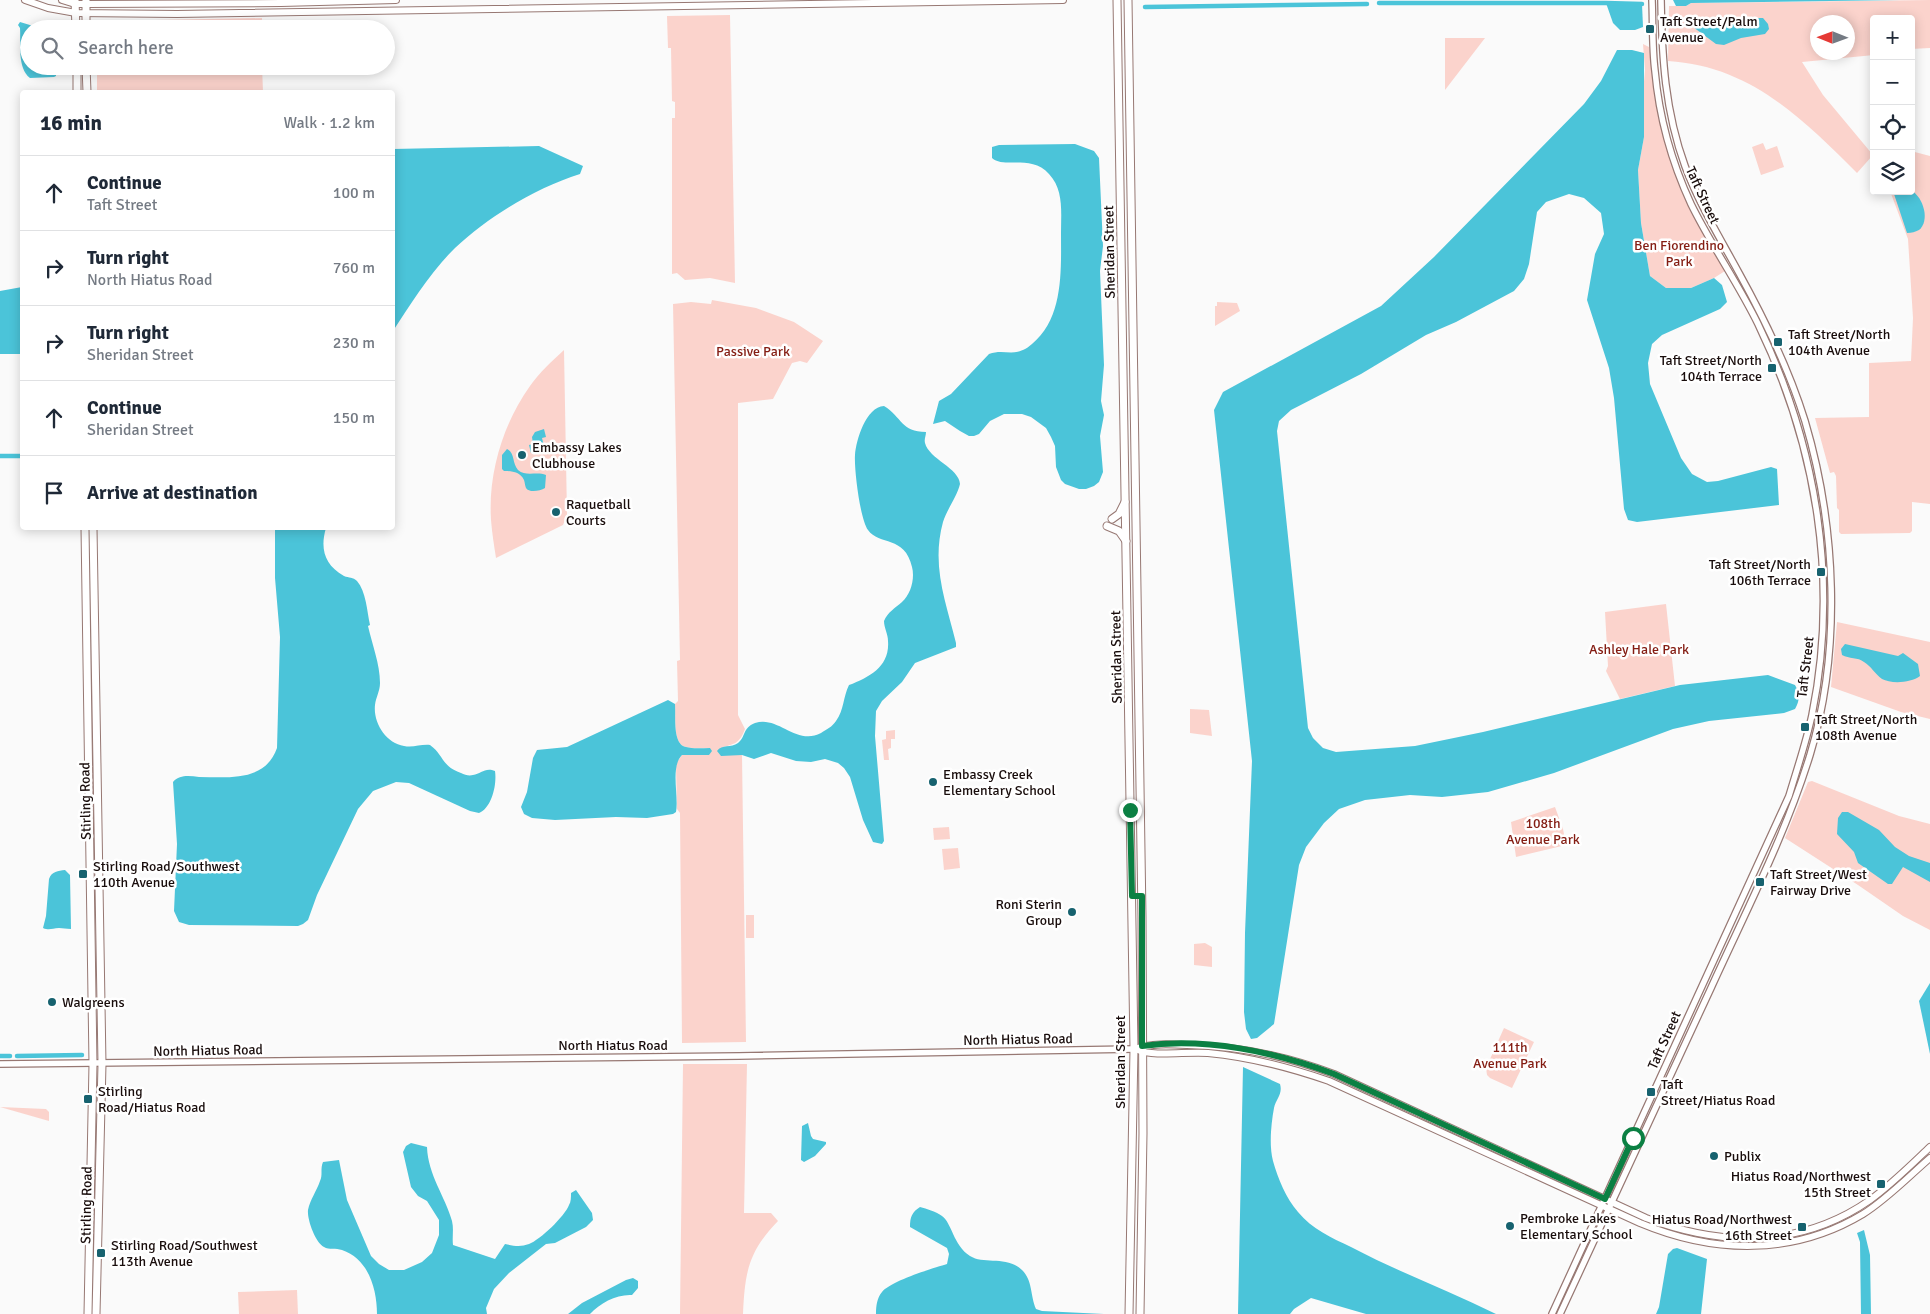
<!DOCTYPE html>
<html lang="en">
<head>
<meta charset="utf-8">
<style>
  :root { --surface:#fff; --page:#f2f2f3; --text:#1f2937; --muted:#747a83; --line:#e0e1e3 }
  body { margin:0; font-family:Signika,sans-serif; background:var(--page); color:var(--text) }
  .controls { position:absolute; right:15px; top:15px; display:grid; overflow:hidden; border-radius:5px; box-shadow:0 2px 12px #0003 }
  .controls button { width:45px; height:45px; display:grid; place-items:center; padding:0; border:0; border-bottom:1px solid var(--line); background:var(--surface); color:var(--text); font:25px sans-serif }
  .compass { position:absolute; left:1810px; top:15px; width:45px; height:45px; border-radius:50%; background:var(--surface); box-shadow:0 2px 12px #0003; rotate:271deg }
  .stop { position:absolute; width:15px; height:15px; margin:-11px; border:4px solid #0b8043; border-radius:50%; background:#fff }
  .stop.end { background:#0b8043; border-color:#fff; box-shadow:0 1px 5px #0008 }
  .list { margin:0; padding:0; list-style:none }
  h2 { display:flex; justify-content:space-between; align-items:center; height:65px; margin:0; padding:0 20px; font-size:21px }
  h2 small { font-size:16px; font-weight:400; color:var(--muted) }
  .list li { display:grid; grid-template-columns:32px 1fr auto; gap:15px; align-items:center; box-sizing:border-box; height:75px; padding:0 20px; border-top:1px solid var(--line) }
  .list b { display:block; font-size:19px; white-space:nowrap }
  .list p { margin:0; font-size:16px; white-space:nowrap; color:var(--muted) }
  .list em { font-size:16px; font-style:normal; color:var(--muted) }
  .icon { flex:none; width:28px; height:28px; fill:none; stroke:currentColor; stroke-width:2; stroke-linecap:round; stroke-linejoin:round }
  .map { position:relative; flex:none; width:1930px; height:1314px; overflow:hidden }
  .search { position:absolute; background:var(--surface); box-shadow:0 2px 12px #0003; left:20px; top:20px; width:375px; height:55px; display:flex; align-items:center; gap:12px; box-sizing:border-box; padding:0 18px; border-radius:28px; color:var(--muted); font-size:19px }
  .panel { position:absolute; background:var(--surface); box-shadow:0 2px 12px #0003; left:20px; top:90px; width:375px; height:440px; border-radius:5px }
  .map>svg:first-child { display:block }
  .green { fill:#fbd3cc; fill-rule:evenodd }
  .water { fill:#4bc4d9 }
  .lines { fill:none; stroke-linecap:round; stroke-linejoin:round }
  .canal { stroke:#4bc4d9; stroke-width:4.5 }
  .tertiary-casing { stroke:#977873; stroke-width:8 }
  .secondary-casing { stroke:#977873; stroke-width:8 }
  .primary-casing { stroke:#977873; stroke-width:9 }
  .tertiary { stroke:#fff; stroke-width:5.5 }
  .secondary { stroke:#fff; stroke-width:6 }
  .primary { stroke:#fff; stroke-width:7 }
  .route { stroke:#0b8043; stroke-width:6 }
  .poi-dot { fill:#17626f; stroke:#fff; stroke-width:2 }
  .labels { text-anchor:middle; stroke-width:5; stroke-linejoin:round; paint-order:stroke }
  .poi-label { font-size:14px; fill:#190d0c; stroke:#fff; text-anchor:start }
  .street-label { font-size:14px; fill:#190d0c; stroke:#fff }
  .park-label { font-size:14px; fill:#841d13; stroke:#fff }
</style>
</head>
<body>
<div class="map">
<svg width="1930" height="1314" viewBox="0 0 1930 1314">
  <rect width="100%" height="100%" fill="#fafafa"/>
  <g class="green">
    <path d="M1930,0V48L1911,49V19H1874V55L1802,62L1823,95L1873,155L1857,173C1802,118 1750,66 1668,61L1669,6H1686L1691,3ZM1818,22H1848V52H1818Z"/>
    <path d="M730,15L735,283L710,278L685,280L677,273L672,274V118H675V102L672,101L671,48H668L667,16Z"/>
    <path d="M262,18V29H96L103,21Z"/>
    <path d="M1445,38H1485L1445,90Z"/>
    <path d="M1643,44L1649,47L1650,51C1653,76 1655,102 1661,127C1674,177 1702,225 1725,271L1714,278L1691,288H1666L1650,276L1641,223L1638,170L1644,137L1643,93L1645,70Z"/>
    <path d="M97,66H262L263,92H97Z"/>
    <path d="M1763,143L1766,150L1777,146L1784,167L1761,175L1752,147Z"/>
    <path d="M1911,151L1930,156V504L1912,502V531L1910,533L1841,534L1839,532V510L1837,508L1836,476L1834,472L1830,473L1815,418L1869,417V363L1911,361L1913,318L1908,239L1890,191H1911Z"/>
    <path d="M712,300L756,308L794,322L823,341L807,363L800,361L792,363L773,399L738,403V715L745,729C740,742 736,744 723,747L737,755H742L746,1042L682,1043L680,813L677,809L676,766L677,762L682,755H709L710,748C702,748 693,749 686,747C672,745 676,715 675,704L678,701L677,661L680,660L673,304L691,302L711,304Z"/>
    <path d="M1217,302L1237,303L1240,311L1215,326V306H1217Z"/>
    <path d="M564,350L567,515L563,525L496,558C494,545 492,533 491,520C488,473 503,424 530,386C539,373 552,361 564,350Z"/>
    <path d="M1666,604L1675,686L1620,699L1606,671L1608,666L1605,612Z"/>
    <path d="M1837,622L1930,642V719L1901,712L1831,687Z"/>
    <path d="M1190,709L1209,710L1212,736L1190,733Z"/>
    <path d="M895,730V739H891V748L888,749L889,760H884L882,740L886,739V731Z"/>
    <path d="M1812,781L1899,816L1930,824V930L1903,916L1858,885L1785,838L1808,782Z"/>
    <path d="M1555,807L1563,829L1566,845L1516,857L1511,822Z"/>
    <path d="M949,827L950,839L934,840L933,828Z"/>
    <path d="M958,848L960,868L944,870L942,849Z"/>
    <rect x="746" y="915" width="8" height="23"/>
    <path d="M1205,943L1212,947V967L1194,965V944Z"/>
    <path d="M1504,1028L1534,1042L1512,1088L1490,1078L1487,1075L1486,1068Z"/>
    <path d="M683,1064H747L744,1213H771L778,1221C748,1252 745,1272 743,1314H680Z"/>
    <path d="M0,1107L46,1109L49,1112V1121Z"/>
    <path d="M297,1290L298,1314H239L238,1292Z"/>
  </g>
  <g class="water">
    <path d="M1673,0H1900L1691,3L1686,6H1676Z"/>
    <path d="M1606,3L1642,4L1643,27L1635,30H1620L1613,23Z"/>
    <path d="M1753,18H1763L1768,24L1769,29L1765,34L1741,38L1724,45L1716,44L1693,27L1692,23L1694,19L1727,23Z"/>
    <path d="M20,22L43,29H29V66H56V76L54,77L30,78C17,68 21,43 20,28L18,25Z"/>
    <path d="M1617,50H1632L1644,53V137L1638,170L1641,223L1650,276L1666,288H1691L1714,278L1722,285L1727,302L1720,309L1662,335L1652,344L1648,363L1650,384L1681,458L1692,474L1707,482L1718,481L1771,467L1777,469L1779,505L1637,522L1628,520L1624,509L1614,398L1609,368L1587,300L1595,254L1604,234L1601,213L1584,198L1569,194L1546,202L1537,212L1529,264L1524,279L1514,291L1456,322L1426,335L1361,374L1291,410L1279,421L1277,431L1308,728L1313,738L1323,748L1336,752L1415,746L1483,732L1680,685L1768,675L1795,685C1800,694 1800,700 1795,709L1784,713L1709,721L1673,729L1554,773L1488,792L1442,797L1410,795L1365,800L1339,809L1324,823L1306,847L1299,865L1274,1024L1257,1038L1251,1039L1246,1029L1244,1012L1245,933L1252,761L1214,410L1223,392L1381,306L1434,257L1584,104L1601,81Z"/>
    <path d="M1075,144L1094,151L1099,158L1103,246L1100,271L1104,365L1101,401L1104,415L1100,436L1103,472L1099,482L1094,486L1086,489H1079L1065,484L1061,480L1056,467L1055,446L1051,437L1046,428L1031,417L1022,414H1004L990,421L979,434L974,436H969L960,431L945,421L933,424L939,401L951,394L989,354C1005,348 1015,359 1032,344C1064,318 1061,269 1061,233C1061,212 1064,190 1049,174C1031,154 1004,169 992,158V147L999,145Z"/>
    <path d="M539,146L583,166L580,174C536,188 489,216 455,248C432,270 410,305 393,331V149Z"/>
    <path d="M1911,190C1924,198 1930,221 1919,230C1915,232 1912,233 1907,233L1893,191Z"/>
    <path d="M22,287V354H0V291Z"/>
    <path d="M884,406C902,417 901,432 926,432C926,436 924,439 925,443C929,459 959,468 960,484C957,497 947,509 943,522C931,566 946,602 956,643V647L915,663L902,682L882,701L876,711L875,736L884,841L882,844L873,842L863,820L850,777L844,768L838,763L825,759L811,762L796,761L771,753L754,759L742,755L721,756L717,751C722,744 731,748 738,743C746,737 742,728 755,723C778,715 796,746 821,733C827,729 832,727 836,721C844,710 843,697 849,685C870,677 890,666 888,641C888,634 884,628 884,621C888,612 895,608 902,602C911,594 915,578 912,567C905,535 879,546 868,530C860,519 854,469 855,455C856,440 866,407 884,406Z"/>
    <path d="M544,429L546,437L542,438L544,446L541,451L531,453L529,445L533,444L532,437L535,432Z"/>
    <path d="M507,449C515,453 512,463 518,470C526,477 537,471 546,475L545,488C540,491 529,493 526,488C525,486 525,483 524,480C520,472 512,471 504,471L502,469V455Z"/>
    <path d="M275,528H326C320,548 324,565 344,576C349,578 353,577 357,581C366,591 367,611 370,625L368,626C372,644 380,664 380,683C380,691 376,697 375,705C373,723 386,743 404,746C413,748 421,744 430,745C444,755 441,766 461,773C465,775 469,776 473,775C481,774 485,767 495,771C497,784 492,808 479,813L470,811L409,783L396,782L373,791L358,809L317,895L308,920L303,924L298,926L189,925L179,922L174,911L177,844L173,782C180,774 190,776 199,777C229,777 265,782 277,748L280,637L275,578Z"/>
    <path d="M1845,644L1898,656L1903,653L1918,664L1920,676C1911,683 1891,684 1882,679C1875,674 1871,666 1864,662C1858,657 1849,659 1842,655L1841,649Z"/>
    <path d="M668,700L675,704C676,715 672,745 686,747C693,749 702,748 710,748L712,751L709,755H682C670,767 679,796 676,812L673,814L647,818L616,817L555,820L532,818L524,814L521,807L527,792L533,758L537,750L567,747Z"/>
    <path d="M1842,812H1848L1879,830L1895,847L1909,856L1930,863V882L1903,867L1892,884H1888L1858,863L1854,852L1837,834L1838,818Z"/>
    <path d="M65,870L70,875L71,929C66,929 63,928 59,928C52,928 50,931 43,928L46,916L49,879C52,871 58,871 65,870Z"/>
    <path d="M1930,983V1054L1919,1001Z"/>
    <path d="M1243,1067L1280,1084C1283,1094 1276,1099 1274,1108C1271,1124 1269,1146 1273,1161C1278,1179 1286,1198 1298,1212C1312,1229 1332,1238 1351,1247C1398,1272 1448,1290 1496,1314H1366L1311,1298L1294,1309L1290,1314H1238Z"/>
    <path d="M808,1123L811,1136L813,1139L826,1142V1144L815,1156L804,1162L801,1160L802,1126Z"/>
    <path d="M411,1143L427,1147C428,1175 445,1196 452,1221C454,1229 452,1237 453,1245L495,1259L505,1244C514,1246 521,1247 529,1244C540,1240 565,1216 569,1205C571,1202 571,1197 571,1193L576,1190L592,1213L593,1220L586,1227L555,1243L546,1244L509,1273L494,1289L486,1308L487,1314H377C377,1290 369,1259 342,1250C336,1248 329,1250 324,1247C315,1242 307,1219 308,1210C310,1200 317,1190 320,1181C323,1175 320,1169 323,1162L339,1160L347,1200L371,1256L379,1264L389,1270H404L422,1262L432,1253L439,1235V1220L427,1201L418,1196L411,1187L403,1152L406,1146Z"/>
    <path d="M920,1207C927,1209 935,1211 942,1216C952,1223 953,1245 970,1256C984,1265 1006,1255 1022,1270C1033,1281 1030,1295 1036,1309L1042,1311L1104,1314H876C876,1306 877,1298 882,1292C891,1281 933,1268 947,1264L949,1254L947,1248L910,1227C910,1217 912,1212 920,1207Z"/>
    <path d="M1864,1230L1870,1255L1871,1314H1861L1860,1242L1857,1233Z"/>
    <path d="M1677,1248L1707,1259L1701,1314H1656L1659,1307L1668,1254L1673,1249Z"/>
    <path d="M633,1278L638,1281V1288L632,1295C617,1294 600,1303 590,1314H568L582,1303L626,1280Z"/>
  </g>
  <g class="lines">
    <g class="canal">
      <path d="M1379,3H1606L1642,4"/>
      <path d="M1145,7L1367,4"/>
      <path d="M0,456H22"/>
      <path d="M0,1056H10"/>
      <path d="M17,1056L82,1055"/>
    </g>
    <g class="tertiary-casing">
      <g id="tertiary">
        <path d="M0,1064L739,1056L1134,1049"/>
        <path d="M1552,1314L1789,796C1797,769 1806,743 1812,715C1839,582 1817,446 1758,324C1738,283 1711,245 1691,204C1672,163 1659,116 1655,71C1652,48 1653,24 1652,0"/>
        <path d="M1560,1314C1610,1205 1661,1097 1711,988C1746,911 1785,836 1810,755C1842,649 1836,526 1805,421C1789,369 1765,320 1739,273C1720,238 1699,204 1685,166C1665,111 1662,58 1661,0"/>
      </g>
    </g>
    <g class="secondary-casing">
      <g id="secondary">
        <path d="M25,0L48,8L76,13L177,14L1063,0"/>
        <path d="M62,0L75,4H86L281,3L396,0"/>
        <path d="M1134,1049C1152,1043 1169,1044 1187,1045C1238,1046 1287,1056 1334,1074L1646,1218C1722,1247 1801,1248 1870,1200C1891,1185 1911,1165 1930,1147"/>
        <path d="M1138,1050C1154,1057 1189,1051 1208,1053C1250,1057 1289,1067 1329,1081L1640,1223C1714,1254 1793,1256 1863,1214C1887,1199 1908,1177 1930,1158"/>
      </g>
    </g>
    <g class="primary-casing">
      <g id="primary">
        <path d="M75,0L76,29"/>
        <path d="M1117,0L1134,1049L1129,1314"/>
        <path d="M1128,0L1142,917L1143,1133L1140,1314"/>
        <path d="M86,29V0"/>
        <path d="M77,66V92"/>
        <path d="M86,66L87,92"/>
        <path d="M1112,519L1119,514L1125,502"/>
        <path d="M1107,526L1119,531L1126,541"/>
        <path d="M85,528L93,1064L88,1314"/>
        <path d="M93,528L102,1064L96,1314"/>
      </g>
    </g>
    <use href="#tertiary" class="tertiary"/>
    <use href="#secondary" class="secondary"/>
    <use href="#primary" class="primary"/>
  </g>
  <g class="lines">
    <path class="route" d="M1130,810L1132,896H1142V1046C1205,1037 1276,1052 1334,1074L1605,1199L1633,1138"/>
  </g>
  <g class="poi-dot">
    <rect x="1645" y="24" width="10" height="10" rx="2.5"/>
    <rect x="1773" y="337" width="10" height="10" rx="2.5"/>
    <rect x="1767" y="363" width="10" height="10" rx="2.5"/>
    <circle cx="522" cy="455" r="5"/>
    <circle cx="556" cy="512" r="5"/>
    <rect x="1816" y="567" width="10" height="10" rx="2.5"/>
    <rect x="1800" y="722" width="10" height="10" rx="2.5"/>
    <circle cx="933" cy="782" r="5"/>
    <rect x="78" y="869" width="10" height="10" rx="2.5"/>
    <rect x="1755" y="877" width="10" height="10" rx="2.5"/>
    <circle cx="1072" cy="912" r="5"/>
    <circle cx="52" cy="1002" r="5"/>
    <rect x="1646" y="1087" width="10" height="10" rx="2.5"/>
    <rect x="83" y="1094" width="10" height="10" rx="2.5"/>
    <circle cx="1714" cy="1156" r="5"/>
    <rect x="1876" y="1179" width="10" height="10" rx="2.5"/>
    <circle cx="1510" cy="1226" r="5"/>
    <rect x="1797" y="1222" width="10" height="10" rx="2.5"/>
    <rect x="96" y="1248" width="10" height="10" rx="2.5"/>
  </g>
  <g class="labels">
    <g class="poi-label">
      <text x="1660" y="26">Taft Street/Palm<tspan x="1660" dy="16">Avenue</tspan></text>
      <text x="1788" y="339">Taft Street/North<tspan x="1788" dy="16">104th Avenue</tspan></text>
      <text x="1762" y="365" text-anchor="end">Taft Street/North<tspan x="1762" dy="16">104th Terrace</tspan></text>
      <text x="532" y="452">Embassy Lakes<tspan x="532" dy="16">Clubhouse</tspan></text>
      <text x="566" y="509">Raquetball<tspan x="566" dy="16">Courts</tspan></text>
      <text x="1811" y="569" text-anchor="end">Taft Street/North<tspan x="1811" dy="16">106th Terrace</tspan></text>
      <text x="1815" y="724">Taft Street/North<tspan x="1815" dy="16">108th Avenue</tspan></text>
      <text x="943" y="779">Embassy Creek<tspan x="943" dy="16">Elementary School</tspan></text>
      <text x="93" y="871">Stirling Road/Southwest<tspan x="93" dy="16">110th Avenue</tspan></text>
      <text x="1770" y="879">Taft Street/West<tspan x="1770" dy="16">Fairway Drive</tspan></text>
      <text x="1062" y="909" text-anchor="end">Roni Sterin<tspan x="1062" dy="16">Group</tspan></text>
      <text x="62" y="1007">Walgreens</text>
      <text x="1661" y="1089">Taft<tspan x="1661" dy="16">Street/Hiatus Road</tspan></text>
      <text x="98" y="1096">Stirling<tspan x="98" dy="16">Road/Hiatus Road</tspan></text>
      <text x="1724" y="1161">Publix</text>
      <text x="1871" y="1181" text-anchor="end">Hiatus Road/Northwest<tspan x="1871" dy="16">15th Street</tspan></text>
      <text x="1520" y="1223">Pembroke Lakes<tspan x="1520" dy="16">Elementary School</tspan></text>
      <text x="1792" y="1224" text-anchor="end">Hiatus Road/Northwest<tspan x="1792" dy="16">16th Street</tspan></text>
      <text x="111" y="1250">Stirling Road/Southwest<tspan x="111" dy="16">113th Avenue</tspan></text>
    </g>
    <g class="street-label">
      <text transform="translate(1703 195) rotate(65)" y="5">Taft Street</text>
      <text transform="translate(1109 252) rotate(-91)" y="5">Sheridan Street</text>
      <text transform="translate(1116 657) rotate(-91)" y="5">Sheridan Street</text>
      <text transform="translate(1805 667) rotate(-83)" y="5">Taft Street</text>
      <text transform="translate(85 801) rotate(-91)" y="5">Stirling Road</text>
      <text transform="translate(1018 1039) rotate(-1)" y="5">North Hiatus Road</text>
      <text transform="translate(1664 1040) rotate(-66)" y="5">Taft Street</text>
      <text x="613" y="1050">North Hiatus Road</text>
      <text transform="translate(208 1050) rotate(-1)" y="5">North Hiatus Road</text>
      <text transform="translate(1120 1062) rotate(-90)" y="5">Sheridan Street</text>
      <text transform="translate(86 1205) rotate(-89)" y="5">Stirling Road</text>
    </g>
    <g class="park-label">
      <text x="1679" y="250">Ben Fiorendino<tspan x="1679" dy="16">Park</tspan></text>
      <text x="753" y="356">Passive Park</text>
      <text x="1639" y="654">Ashley Hale Park</text>
      <text x="1543" y="828">108th<tspan x="1543" dy="16">Avenue Park</tspan></text>
      <text x="1510" y="1052">111th<tspan x="1510" dy="16">Avenue Park</tspan></text>
    </g>
  </g>
</svg>
<div class="controls">
<button>+</button>
<button>−</button>
<button><svg class="icon" aria-label="locate" viewBox="0 0 24 24"><circle cx="12" cy="12" r="6"/><path d="M12 2v4M12 18v4M2 12h4M18 12h4"/></svg></button>
<button><svg class="icon" aria-label="layers" viewBox="0 0 24 24"><path d="M12 4l9 5-9 5-9-5zM3 14l9 5 9-5"/></svg></button>
</div>
<svg class="compass" viewBox="-18 -18 36 36"><path d="M0-13l5 13h-10z" fill="#e53935"/><path d="M0 13l5-13h-10z" fill="#747a83"/></svg>
<div class="stop" style="left:1633px;top:1138px"></div>
<div class="stop end" style="left:1130px;top:810px"></div>
<div class="search"><svg class="icon" aria-label="search" viewBox="0 0 24 24"><circle cx="10" cy="10" r="6"/><path d="M15 15l6 6"/></svg>Search here</div>
<section class="panel">
<h2>16 min<small>Walk · 1.2 km</small></h2>
<ul class="list">
<li><svg class="icon" aria-label="ahead" viewBox="0 0 24 24"><path d="M12 20V5M6 11l6-6 6 6"/></svg><div><b>Continue</b><p>Taft Street</p></div><em>100 m</em></li>
<li><svg class="icon" aria-label="right" viewBox="0 0 24 24"><path d="M7 20v-9h11M14 6l5 5-5 5"/></svg><div><b>Turn right</b><p>North Hiatus Road</p></div><em>760 m</em></li>
<li><svg class="icon" aria-label="right" viewBox="0 0 24 24"><path d="M7 20v-9h11M14 6l5 5-5 5"/></svg><div><b>Turn right</b><p>Sheridan Street</p></div><em>230 m</em></li>
<li><svg class="icon" aria-label="ahead" viewBox="0 0 24 24"><path d="M12 20V5M6 11l6-6 6 6"/></svg><div><b>Continue</b><p>Sheridan Street</p></div><em>150 m</em></li>
<li><svg class="icon" aria-label="arrive" viewBox="0 0 24 24"><path d="M6 21V4h12l-3 4 3 4H6"/></svg><div><b>Arrive at destination</b></div></li>
</ul>
</section>
</div>
</body>
</html>
